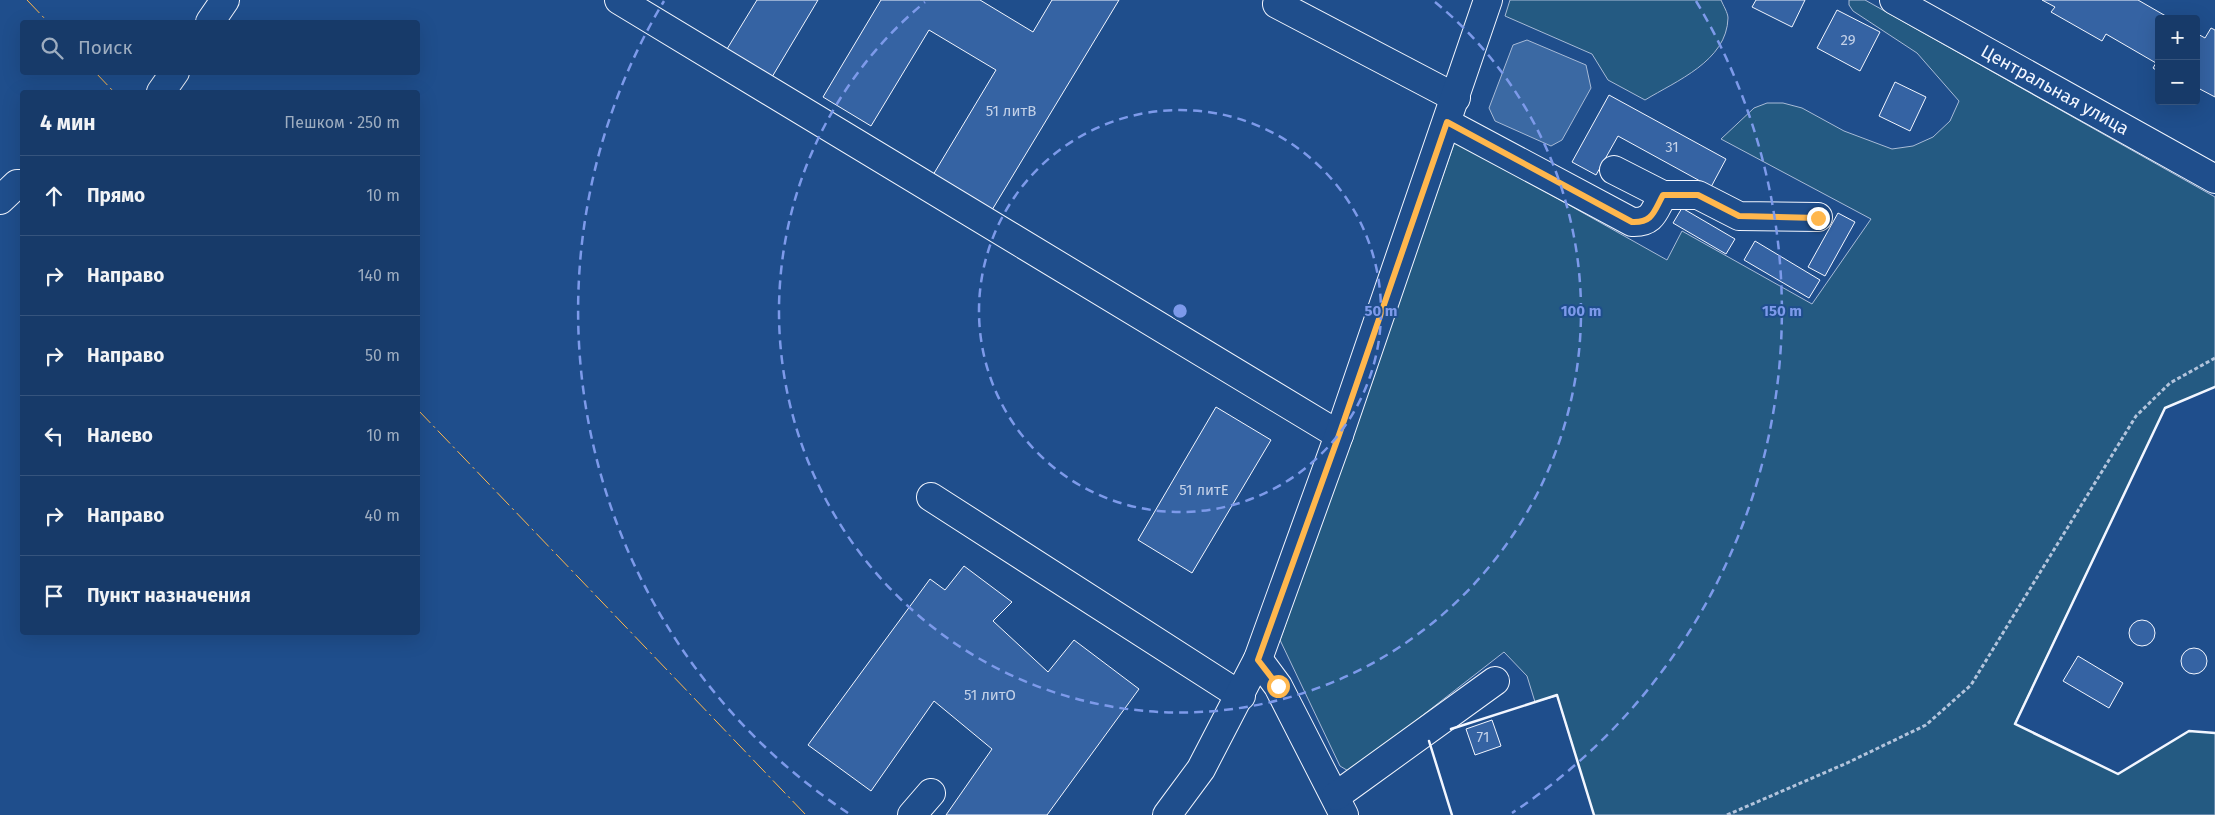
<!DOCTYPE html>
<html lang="ru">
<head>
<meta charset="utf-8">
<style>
  :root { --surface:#173a69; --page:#244571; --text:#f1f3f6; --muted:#9eadc0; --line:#36547d }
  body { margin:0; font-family:"Fira Sans",sans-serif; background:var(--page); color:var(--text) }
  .controls { position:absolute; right:15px; top:15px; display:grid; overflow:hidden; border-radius:5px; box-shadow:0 5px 20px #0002 }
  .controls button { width:45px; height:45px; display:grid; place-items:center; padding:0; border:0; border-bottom:1px solid var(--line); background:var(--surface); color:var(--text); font:25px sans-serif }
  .stop { position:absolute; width:15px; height:15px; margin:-11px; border:4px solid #ffb74d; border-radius:50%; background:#fff }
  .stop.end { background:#ffb74d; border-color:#fff; box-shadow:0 1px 5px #0008 }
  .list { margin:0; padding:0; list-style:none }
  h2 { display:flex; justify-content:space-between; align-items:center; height:65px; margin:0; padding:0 20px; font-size:21px }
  h2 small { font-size:16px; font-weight:400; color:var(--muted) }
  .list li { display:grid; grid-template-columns:32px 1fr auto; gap:15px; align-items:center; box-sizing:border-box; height:80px; padding:0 20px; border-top:1px solid var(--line) }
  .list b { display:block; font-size:19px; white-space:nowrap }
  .list em { font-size:16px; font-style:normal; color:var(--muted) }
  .icon { flex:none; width:28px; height:28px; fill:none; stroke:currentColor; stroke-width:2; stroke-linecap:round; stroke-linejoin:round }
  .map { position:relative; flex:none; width:2215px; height:815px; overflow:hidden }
  .search { position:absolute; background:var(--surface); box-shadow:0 5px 20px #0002; left:20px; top:20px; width:400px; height:55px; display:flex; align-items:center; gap:12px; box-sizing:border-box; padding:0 18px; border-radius:5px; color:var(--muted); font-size:19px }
  .panel { position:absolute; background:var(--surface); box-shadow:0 5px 20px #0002; left:20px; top:90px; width:400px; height:545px; border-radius:5px }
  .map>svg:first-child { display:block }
  .green { fill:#245a82; stroke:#a8bbd7 }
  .water { fill:#3b69a3; stroke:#a8bbd7 }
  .building { fill:#3563a3; stroke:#f2f6ff }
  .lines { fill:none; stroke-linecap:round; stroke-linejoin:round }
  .minor-casing { stroke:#f2f6ff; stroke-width:30 }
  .path { stroke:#b3c4dc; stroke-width:3; stroke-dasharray:4 2.5; stroke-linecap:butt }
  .minor { stroke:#1f4e8c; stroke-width:28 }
  .wall { stroke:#f2f6ff; stroke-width:2.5 }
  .power { stroke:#ffb74d; stroke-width:1; stroke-dasharray:18 4 2.5 4; stroke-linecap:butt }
  .route { stroke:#ffb74d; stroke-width:6 }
  .ring { fill:none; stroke:#7d9aea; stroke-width:2.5; stroke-dasharray:9 6 }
  .labels { text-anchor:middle; stroke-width:4; stroke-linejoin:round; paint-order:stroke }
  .number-label { font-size:15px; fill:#c3d1e8 }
  .street-label { font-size:18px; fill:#f2f6ff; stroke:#1f4e8c }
  .centre { fill:#7d9aea; stroke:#1f4e8c; stroke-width:2.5 }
  .ring-label { font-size:15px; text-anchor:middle; font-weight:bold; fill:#7d9aea; stroke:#1f4e8c; stroke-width:4; stroke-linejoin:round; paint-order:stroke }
</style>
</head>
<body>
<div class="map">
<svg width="2215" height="815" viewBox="0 0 2215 815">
  <rect width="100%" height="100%" fill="#1f4e8c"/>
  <g class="green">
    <path d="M1510,0H1721C1723,5 1728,13 1728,18C1727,61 1676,81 1645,100L1608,80L1592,54L1505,16Z"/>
    <path d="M1849,0H1865L2215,197V387L2165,408L2015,723L2118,774L2189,731L2215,733V815H1594L1557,696L1535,702L1527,676L1504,652L1350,772L1340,766L1280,640L1455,141L1667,260L1682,231L1812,304L1871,219L1721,139L1754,108L1767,103H1783L1802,108L1844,131L1892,149L1913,146L1933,137L1950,121L1959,101L1917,53L1853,11L1849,5Z"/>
  </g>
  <path class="water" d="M1527,40L1586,65L1591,88L1562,140L1551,146L1495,121L1489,108L1513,45Z"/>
  <g class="building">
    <path d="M757,0H818L772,77L727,49Z"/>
    <path d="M881,0H980L1033,32L1052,0H1119L992,210L933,175L996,70L929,30L871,126L823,97Z"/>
    <path d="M1756,0H1805L1792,27L1752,7Z"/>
    <path d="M2042,0H2138L2171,19H2159V72L2153,68L2156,63L2106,34L2102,41L2051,12L2055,7Z"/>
    <path d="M1837,10L1880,32L1860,71L1817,48Z"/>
    <path d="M2211,28L2215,30V97L2196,87V33L2205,38Z"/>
    <path d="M1895,82L1926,97L1910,131L1879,116Z"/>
    <path d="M1609,95L1726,159L1711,187L1618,136L1596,175L1572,162Z"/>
    <path d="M1682,208L1735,239L1726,254L1673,223Z"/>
    <path d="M1838,213L1855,222L1825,276L1808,267Z"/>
    <path d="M1755,241L1820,280L1809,298L1744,260Z"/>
    <path d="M1216,407L1271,440L1192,573L1138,540Z"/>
    <path d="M964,566L1012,602L993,621L1048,672L1074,640L1139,689L1047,815H946L992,749L934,701L871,791L808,745L930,579L945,590Z"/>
    <circle cx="2142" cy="633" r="13"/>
    <circle cx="2194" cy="661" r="13"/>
    <path d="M2078,656L2123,683L2109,708L2063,681Z"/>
    <path d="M1492,720L1501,746L1475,755L1466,729Z"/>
  </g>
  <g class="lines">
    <g class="minor-casing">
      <g id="minor">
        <path d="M619,0L1339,435"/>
        <path d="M1894,0L2215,179"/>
        <path d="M1277,4L1456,98"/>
        <path d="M210,22L225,0"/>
        <path d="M161,92L175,72"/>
        <path d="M1447,123L1632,222C1653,223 1654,211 1663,195"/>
        <path d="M1614,170L1663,195H1698L1739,216L1818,217"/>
        <path d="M0,200L17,184H22"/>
        <path d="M931,497L1241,696"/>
        <path d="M1258,659L1278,686L1344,815"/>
        <path d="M1336,796L1495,681"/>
        <path d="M912,815L931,793"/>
        <path d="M1167,815L1201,769L1258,659L1339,435L1488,0"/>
      </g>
    </g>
    <path class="path" d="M1727,815L1847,763L1926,725L1971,685L2136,416L2170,383L2215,358"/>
    <use href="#minor" class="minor"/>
    <g class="wall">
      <path d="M2215,387L2165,408L2015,724L2118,774L2189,731L2215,733"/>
      <path d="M1451,729L1557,695L1594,815"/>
      <path d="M1429,741L1452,815"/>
    </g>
    <g class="power">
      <path d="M27,0L48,22"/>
      <path d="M95,72L114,92"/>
      <path d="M418,410L806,815"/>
    </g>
  </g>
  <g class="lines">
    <path class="route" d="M1278,686L1258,660L1339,435L1447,122L1632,222C1653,223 1654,211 1663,195H1698L1739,216L1818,218"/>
  </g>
  <g class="ring">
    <circle cx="1180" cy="311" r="201"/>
    <path d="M1435 2A401 401 0 1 1 925 2"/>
    <path d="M848 813A602 602 0 0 1 664 1M1696 1A602 602 0 0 1 1512 813"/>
  </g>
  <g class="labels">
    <g class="number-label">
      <text x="1848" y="45">29</text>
      <text x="1011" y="116">51 литВ</text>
      <text x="1672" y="152">31</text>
      <text x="1204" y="495">51 литЕ</text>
      <text x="990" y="700">51 литО</text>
      <text x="1483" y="742">71</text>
    </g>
    <g class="street-label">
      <text transform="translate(2055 90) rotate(29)" y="6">Центральная улица</text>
    </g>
  </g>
  <circle cx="1180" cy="311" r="8" class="centre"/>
  <g class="ring-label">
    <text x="1381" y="316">50 m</text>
    <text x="1581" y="316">100 m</text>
    <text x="1782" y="316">150 m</text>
  </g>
</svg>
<div class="controls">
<button>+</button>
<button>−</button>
</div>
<div class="stop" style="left:1278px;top:686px"></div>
<div class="stop end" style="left:1818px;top:218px"></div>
<div class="search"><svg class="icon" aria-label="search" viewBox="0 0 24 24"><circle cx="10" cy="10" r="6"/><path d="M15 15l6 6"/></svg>Поиск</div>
<section class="panel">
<h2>4 мин<small>Пешком · 250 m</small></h2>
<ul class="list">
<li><svg class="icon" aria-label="ahead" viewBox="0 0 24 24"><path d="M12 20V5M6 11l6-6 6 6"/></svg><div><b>Прямо</b></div><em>10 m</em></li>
<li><svg class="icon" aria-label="right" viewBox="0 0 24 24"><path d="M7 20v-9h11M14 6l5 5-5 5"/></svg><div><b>Направо</b></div><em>140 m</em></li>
<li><svg class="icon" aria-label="right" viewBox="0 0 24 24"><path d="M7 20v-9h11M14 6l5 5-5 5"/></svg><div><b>Направо</b></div><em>50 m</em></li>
<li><svg class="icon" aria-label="left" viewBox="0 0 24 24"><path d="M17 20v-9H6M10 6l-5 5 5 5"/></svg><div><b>Налево</b></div><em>10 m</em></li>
<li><svg class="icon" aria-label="right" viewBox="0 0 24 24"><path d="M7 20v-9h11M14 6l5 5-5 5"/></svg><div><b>Направо</b></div><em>40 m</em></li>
<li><svg class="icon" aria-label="arrive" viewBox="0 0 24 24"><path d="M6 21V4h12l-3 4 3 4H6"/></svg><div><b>Пункт назначения</b></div></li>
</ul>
</section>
</div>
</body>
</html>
